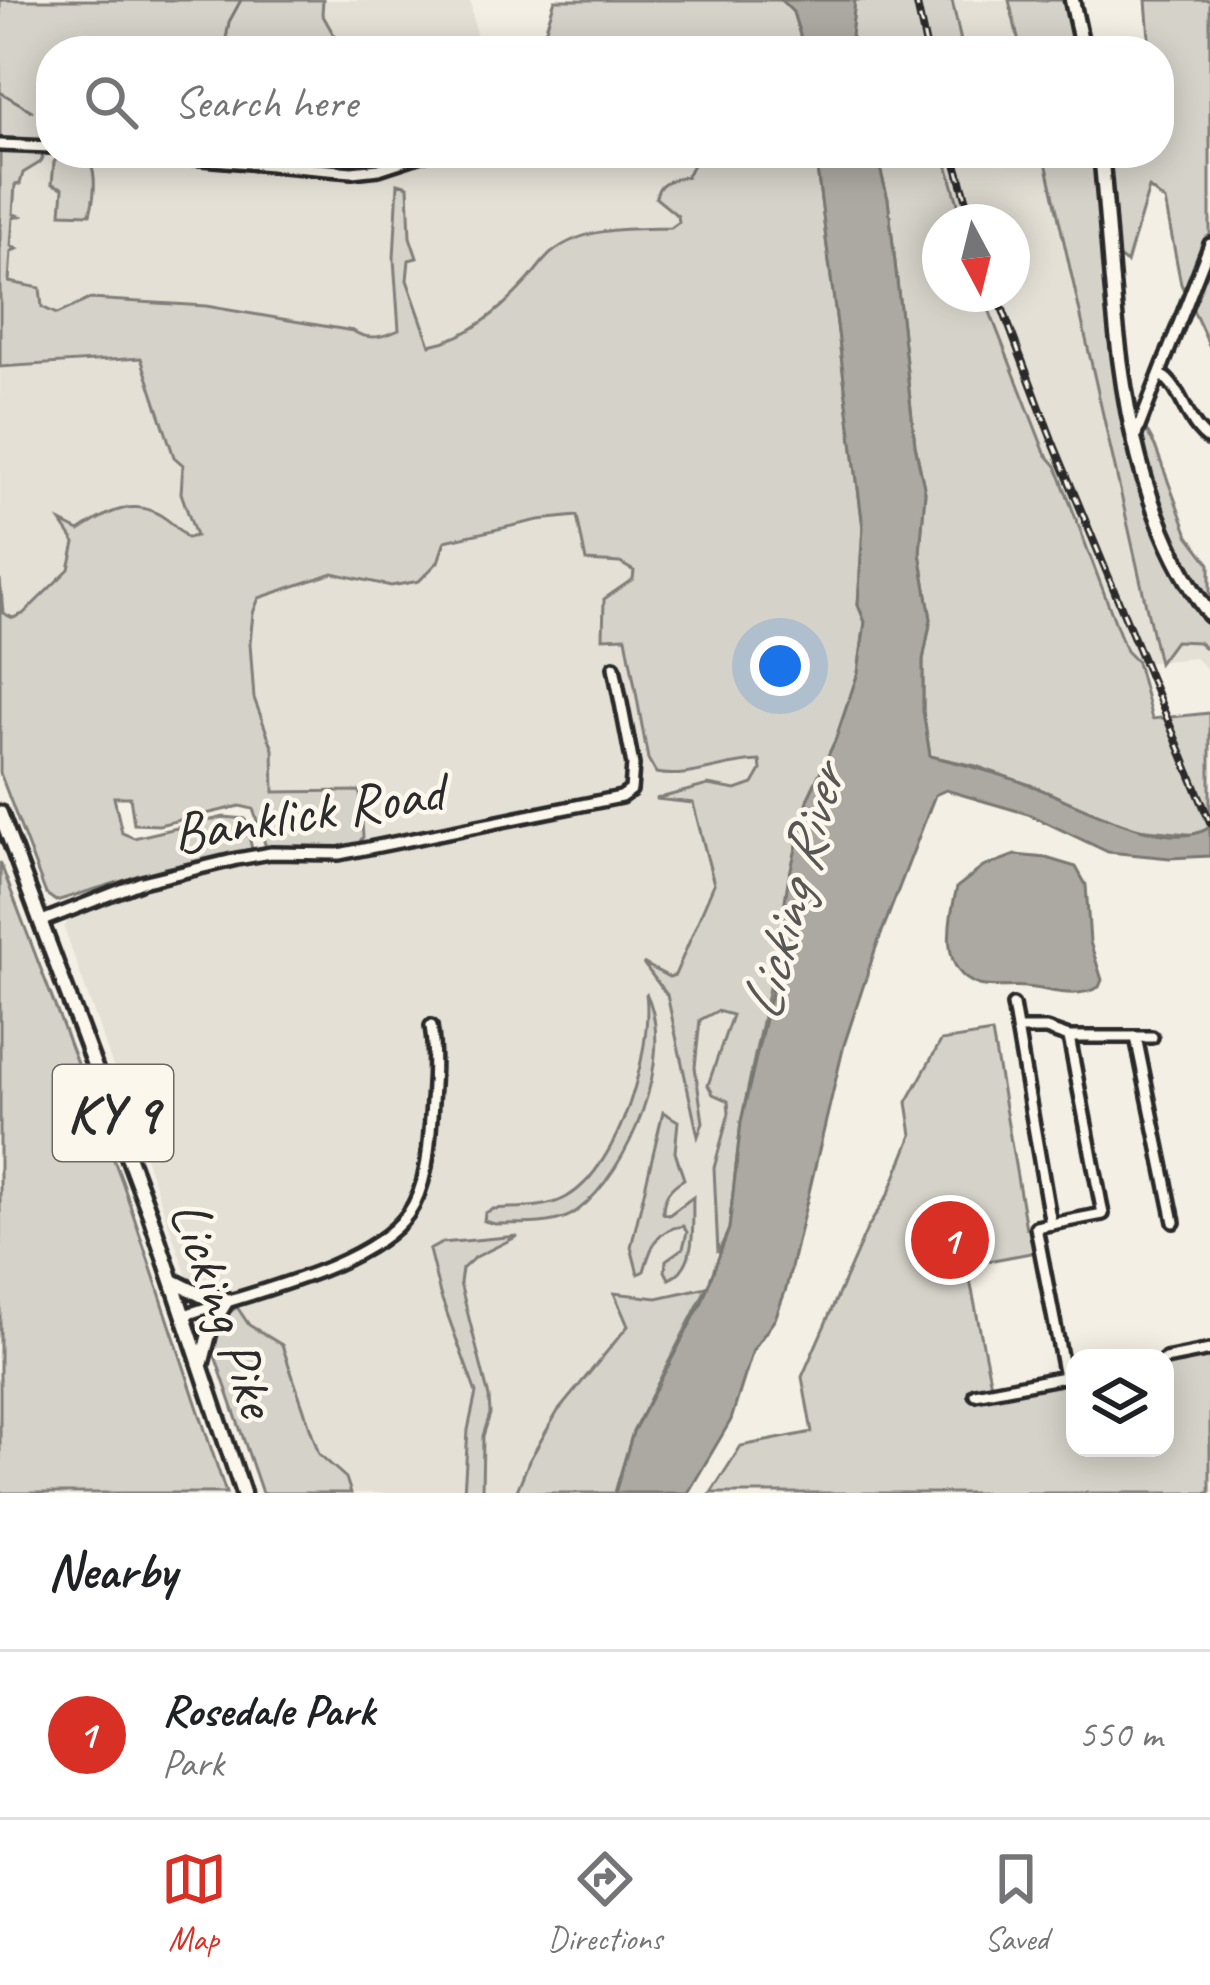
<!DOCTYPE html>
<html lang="en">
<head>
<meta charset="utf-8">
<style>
  :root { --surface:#fff; --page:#f6f6f6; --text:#202124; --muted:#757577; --line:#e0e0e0; --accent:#d93025 }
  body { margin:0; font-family:Caveat,sans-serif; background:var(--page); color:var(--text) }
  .controls { position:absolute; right:36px; bottom:36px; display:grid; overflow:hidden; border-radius:24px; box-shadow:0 6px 30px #0003 }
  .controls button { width:108px; height:108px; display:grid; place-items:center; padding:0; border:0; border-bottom:3px solid var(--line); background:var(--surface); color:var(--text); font:60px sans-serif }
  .compass { position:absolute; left:922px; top:204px; width:108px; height:108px; border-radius:50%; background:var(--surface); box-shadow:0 6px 30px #0003; rotate:173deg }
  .you { position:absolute; left:780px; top:666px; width:42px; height:42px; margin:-30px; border:9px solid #fff; border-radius:50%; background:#1a73e8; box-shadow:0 0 0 18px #1a73e833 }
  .badge { display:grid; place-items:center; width:78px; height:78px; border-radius:50%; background:var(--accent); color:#fff; font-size:39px; font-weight:700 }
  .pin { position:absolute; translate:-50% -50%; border:6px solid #fff; box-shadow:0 3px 12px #0006 }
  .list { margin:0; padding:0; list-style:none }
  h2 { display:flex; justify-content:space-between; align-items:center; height:156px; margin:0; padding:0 48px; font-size:51px }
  h2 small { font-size:39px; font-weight:400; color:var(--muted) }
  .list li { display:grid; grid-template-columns:78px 1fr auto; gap:36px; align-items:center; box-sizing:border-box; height:168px; padding:0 48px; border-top:3px solid var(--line) }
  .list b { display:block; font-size:45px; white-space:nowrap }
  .list p { margin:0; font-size:39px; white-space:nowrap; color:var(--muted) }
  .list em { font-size:39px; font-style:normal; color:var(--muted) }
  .icon { flex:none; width:66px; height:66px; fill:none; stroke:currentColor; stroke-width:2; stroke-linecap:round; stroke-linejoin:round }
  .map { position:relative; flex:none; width:1210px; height:1493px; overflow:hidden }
  .search { position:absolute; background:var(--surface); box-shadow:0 6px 30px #0003; left:36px; right:36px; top:36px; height:132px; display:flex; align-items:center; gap:30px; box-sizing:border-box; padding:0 42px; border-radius:48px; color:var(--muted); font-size:45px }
  .sheet { height:324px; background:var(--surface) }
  nav { display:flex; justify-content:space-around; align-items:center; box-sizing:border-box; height:168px; border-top:3px solid var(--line); background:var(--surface); font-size:33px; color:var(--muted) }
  nav a { display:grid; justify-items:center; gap:6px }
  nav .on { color:var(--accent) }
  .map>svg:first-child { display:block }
  .built { fill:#e4e0d6 }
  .green { fill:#d5d2c9; stroke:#807e7a; stroke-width:3 }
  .water { fill:#aca9a2; stroke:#787772; stroke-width:3 }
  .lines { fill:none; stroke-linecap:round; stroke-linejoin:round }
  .stream { stroke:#787772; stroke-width:3 }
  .minor-casing { stroke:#2b2b2b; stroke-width:18 }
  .major-casing { stroke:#2b2b2b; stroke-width:21 }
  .minor { stroke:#fbf7ec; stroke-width:9 }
  .major { stroke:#fbf7ec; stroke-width:12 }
  .rail-casing { stroke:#2b2b2b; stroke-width:8 }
  .rail { stroke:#fbf7ec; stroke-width:3; stroke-dasharray:9; stroke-linecap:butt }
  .labels { text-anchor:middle; stroke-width:9; stroke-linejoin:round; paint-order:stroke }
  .shield { fill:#fbf7ec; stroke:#696865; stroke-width:3 }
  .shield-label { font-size:54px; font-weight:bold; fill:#2b2b2b }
  .street-label { font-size:57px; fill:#2b2b2b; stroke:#fbf7ec }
  .water-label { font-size:60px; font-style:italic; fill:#585755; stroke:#fbf7ec }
</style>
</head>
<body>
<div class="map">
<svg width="1210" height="1493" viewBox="0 0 1210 1493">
  <rect width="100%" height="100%" fill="#f3efe4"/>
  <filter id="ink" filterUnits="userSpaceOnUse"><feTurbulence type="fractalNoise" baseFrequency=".00833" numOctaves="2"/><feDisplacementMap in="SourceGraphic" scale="24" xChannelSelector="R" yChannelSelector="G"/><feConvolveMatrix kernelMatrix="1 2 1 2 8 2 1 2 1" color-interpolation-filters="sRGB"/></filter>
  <g filter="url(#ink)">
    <g class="built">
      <path d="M323,0H470L479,51H343L322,14Z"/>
      <path d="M952,0H1072L1083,51H963Z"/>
      <path d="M10,149L298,170L303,153H699L687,176L665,181L657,199L678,216L679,222L671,228L609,229L567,244L553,251L524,284L474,329L436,345L427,344L406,280L409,260L416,258L410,237L408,186L399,183L394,259L399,330L384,337H361L353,331L206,306L3,358L0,152Z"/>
      <path d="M944,153H1101L1127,398L1210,615V672L1195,658L1144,663L1134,660L1126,651L1056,466L1045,453L983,294H1012V222H963Z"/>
      <path d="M125,358H141L151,379L183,464L181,493L196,537L187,539L166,516L91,522L79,531L64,524L75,543L69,569L23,614L13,618L3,613L0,579V367Z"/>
      <path d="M577,515L606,560L630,565L634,571L633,579L601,616L603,637H626L656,772L675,777L760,760L761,770L754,784L736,790L661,798L693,803L714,884L675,975L669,977L646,966L667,995L698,1135L695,1067L700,1020L717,1010L732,1014L726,1038L716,1055L729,1113L714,1168L718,1253L707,1287L657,1298H633L625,1316L628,1326L558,1411L529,1461L516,1493H351L346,1478L319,1454L282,1345L249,1325L230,1290L208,1291L188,1279L64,928L68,920L89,910L140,889L190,875L248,863L341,857L619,804L627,797L522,812L349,848L274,793L273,749L254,699L250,643L253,613L259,598L333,573L376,584L429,574L445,541Z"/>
    </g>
    <g class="green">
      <path d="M0,0H323L322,14L343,51H51V142L0,140Z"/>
      <path d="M555,0H781L793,12L805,51H616L608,42L539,50Z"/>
      <path d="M855,0H952L963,51H857L851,35Z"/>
      <path d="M1009,0H1072L1083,51H1021Z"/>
      <path d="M1146,0H1210V347L1181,284L1165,201L1149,188L1127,263L1110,251L1127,395L1155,446L1188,535L1210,564V652L1198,642L1175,641L1159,663L1044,153H1159V51H1150Z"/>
      <path d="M10,149L37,150L43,157L41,162L23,173L20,184L15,185L13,214L20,216L13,218L11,246L17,249L11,251L9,282L40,288L42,307L57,314L90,299L206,306L353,331C368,341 384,337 399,330L394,259L398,183L408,186L410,237L417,258L409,260L407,280L430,345C471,337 502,309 529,279C537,270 544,258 554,251C586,226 634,229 671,228L679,222L678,216L656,198C658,180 672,180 687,176L699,153H815L863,527L858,605L865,622L858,673L835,741L809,796L741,1122L729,1229L718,1253L714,1168L729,1113L728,1101L713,1094L708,1085L732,1015L717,1011L700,1020L695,1067L703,1122L698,1136L667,995L643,963L669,977L675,975L714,884L693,803L656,799L708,785L736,790L753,784L761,770L760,761C726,761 689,780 656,773L648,759L626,637L603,638L604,599L633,579L634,571L620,563L586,561L577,516L539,520L445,541L438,562L419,581L391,586L333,573L259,598L253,613L250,643L254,698L273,749L274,792L360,791L363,837L356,847H266L253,809L240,806L159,825L134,824L130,797H114L122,833L134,838L224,817L245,819L252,849L165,868L56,901L46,894L0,773V579L3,613L13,618L23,614L69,569L75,543L61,522L79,531C125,500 149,497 187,538L196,536L181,493L183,465L174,457L141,358L0,367V152Z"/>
      <path d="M61,153L86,154C98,171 95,195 90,214L61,213L63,188L52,184L54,162Z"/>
      <path d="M876,153H944L963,222H940V294H983L1045,453L1056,466L1126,651L1137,662L1152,719L1210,713V827L1198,835L1128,828L1035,787L976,766L930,756L923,711V660L931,619L920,553L925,492L915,445L888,199Z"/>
      <path d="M0,862L122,1181L226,1493H0Z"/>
      <path d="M646,993C677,1055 629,1172 577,1211C557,1227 519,1223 495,1224L484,1221L485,1213L493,1209C516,1207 547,1209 567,1197C620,1166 653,1050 646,993Z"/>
      <path d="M992,1033L1026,1228L1036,1227L1041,1251L967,1265L992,1390L1075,1375V1448H1165V1359L1210,1350V1493H711L741,1446L812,1432L802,1377L867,1229L889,1193L912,1135L907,1102L941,1041Z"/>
      <path d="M663,1112L678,1121L675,1152L684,1179C670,1187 663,1196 663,1213L669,1215L693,1197C692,1224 698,1267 669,1279L665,1271L666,1260L683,1248L687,1232L683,1226C656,1229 651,1247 644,1271L638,1274L631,1247Z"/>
      <path d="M518,1236L474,1258L462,1269L460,1283L489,1397L490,1414L483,1436L482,1493H464L468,1430L476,1393L440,1294L429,1250L442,1243Z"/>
      <path d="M707,1287L633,1432L615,1493H516L529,1461L558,1411L628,1326L614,1293L657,1298Z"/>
      <path d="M237,1307L249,1325L282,1345L319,1454L346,1478L351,1493H262L213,1350C212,1328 219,1319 237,1307Z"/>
    </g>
    <g class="water">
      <path d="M781,0H855L851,35L857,51H805L793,12Z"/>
      <path d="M815,153H876L888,199L915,445L925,492L920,553L931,619L923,660V711L930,756C964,764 997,773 1030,785C1073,801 1168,856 1210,827V856L1170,858L1108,852L1028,814L946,790L935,795L875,950L844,1045L786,1289L775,1319L753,1350L731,1420L688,1493H615L633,1432L702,1302L729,1229L741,1122L771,993L788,881L809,796L835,741L858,673L865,622L858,605L863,527Z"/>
      <path d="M1015,855L1046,858L1076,867L1086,885L1090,942L1102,980L1099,987C1075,1000 1050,989 1026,987C1011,985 994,989 979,985C938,972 949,919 957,887L983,867Z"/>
    </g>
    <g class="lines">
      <g class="stream">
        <path d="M224,51L229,22L241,0"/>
        <path d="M0,92L32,111"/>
      </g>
      <g class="minor-casing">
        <g id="minor">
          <path d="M0,145L51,147"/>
          <path d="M132,153L352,172L379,169L428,153"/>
          <path d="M1160,374C1184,389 1185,424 1210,440"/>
          <path d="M1135,437L1210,244"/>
          <path d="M42,921L142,882L237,859L271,853L339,854L621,797L631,790L633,765L614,667"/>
          <path d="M1013,1005L1051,1224"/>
          <path d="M1017,1029H1046L1069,1037H1152"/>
          <path d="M1136,1037L1174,1222"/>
          <path d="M185,1315C248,1293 369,1268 408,1214C427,1187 429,1149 431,1117C433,1085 436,1057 431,1026"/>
          <path d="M1165,1359L1210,1350"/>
          <path d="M1065,1377L1036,1227L1103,1214L1069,1037"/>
          <path d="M975,1394L1075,1375"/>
        </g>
      </g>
      <g class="major-casing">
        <g id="major">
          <path d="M1072,0L1083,51"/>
          <path d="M1101,153C1117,309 1113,483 1210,615"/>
          <path d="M0,813L150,1215L243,1493"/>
          <path d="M173,1281L203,1296L227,1300L211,1326L202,1362"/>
        </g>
      </g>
      <use href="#minor" class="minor"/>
      <use href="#major" class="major"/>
      <g class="rail-casing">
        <g id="rail">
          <path d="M916,0L927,51"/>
          <path d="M953,153L973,222"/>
          <path d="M997,294L1052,440L1210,822"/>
        </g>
      </g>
      <use href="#rail" class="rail"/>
    </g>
  </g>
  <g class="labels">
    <rect class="shield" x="53" y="1065" width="120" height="96" rx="9"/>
    <g class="shield-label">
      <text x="113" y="1132">KY 9</text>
    </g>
    <g class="street-label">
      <text transform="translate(308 811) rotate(-9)" y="20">Banklick Road</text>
      <text transform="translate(225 1308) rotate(71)" y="20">Licking Pike</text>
    </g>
    <g class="water-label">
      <text transform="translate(791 893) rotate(-75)" y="21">Licking River</text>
    </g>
  </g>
</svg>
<div class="controls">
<button><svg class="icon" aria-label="layers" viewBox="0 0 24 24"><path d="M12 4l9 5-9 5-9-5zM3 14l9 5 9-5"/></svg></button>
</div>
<svg class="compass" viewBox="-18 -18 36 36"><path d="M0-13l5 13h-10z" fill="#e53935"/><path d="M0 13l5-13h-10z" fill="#757577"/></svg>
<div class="you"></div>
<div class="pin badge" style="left:950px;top:1240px">1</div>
<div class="search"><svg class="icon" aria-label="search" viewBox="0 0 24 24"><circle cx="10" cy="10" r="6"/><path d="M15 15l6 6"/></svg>Search here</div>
</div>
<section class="sheet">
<h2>Nearby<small></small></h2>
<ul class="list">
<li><span class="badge">1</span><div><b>Rosedale Park</b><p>Park</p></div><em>550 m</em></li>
</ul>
</section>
<nav>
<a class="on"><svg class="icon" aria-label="map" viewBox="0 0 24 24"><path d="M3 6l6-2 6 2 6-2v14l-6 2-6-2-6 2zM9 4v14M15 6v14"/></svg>Map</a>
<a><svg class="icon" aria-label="directions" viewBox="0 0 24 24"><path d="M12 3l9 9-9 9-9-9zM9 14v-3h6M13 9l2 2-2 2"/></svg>Directions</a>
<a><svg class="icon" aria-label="saved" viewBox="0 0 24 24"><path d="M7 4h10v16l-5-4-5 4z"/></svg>Saved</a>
</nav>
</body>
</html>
